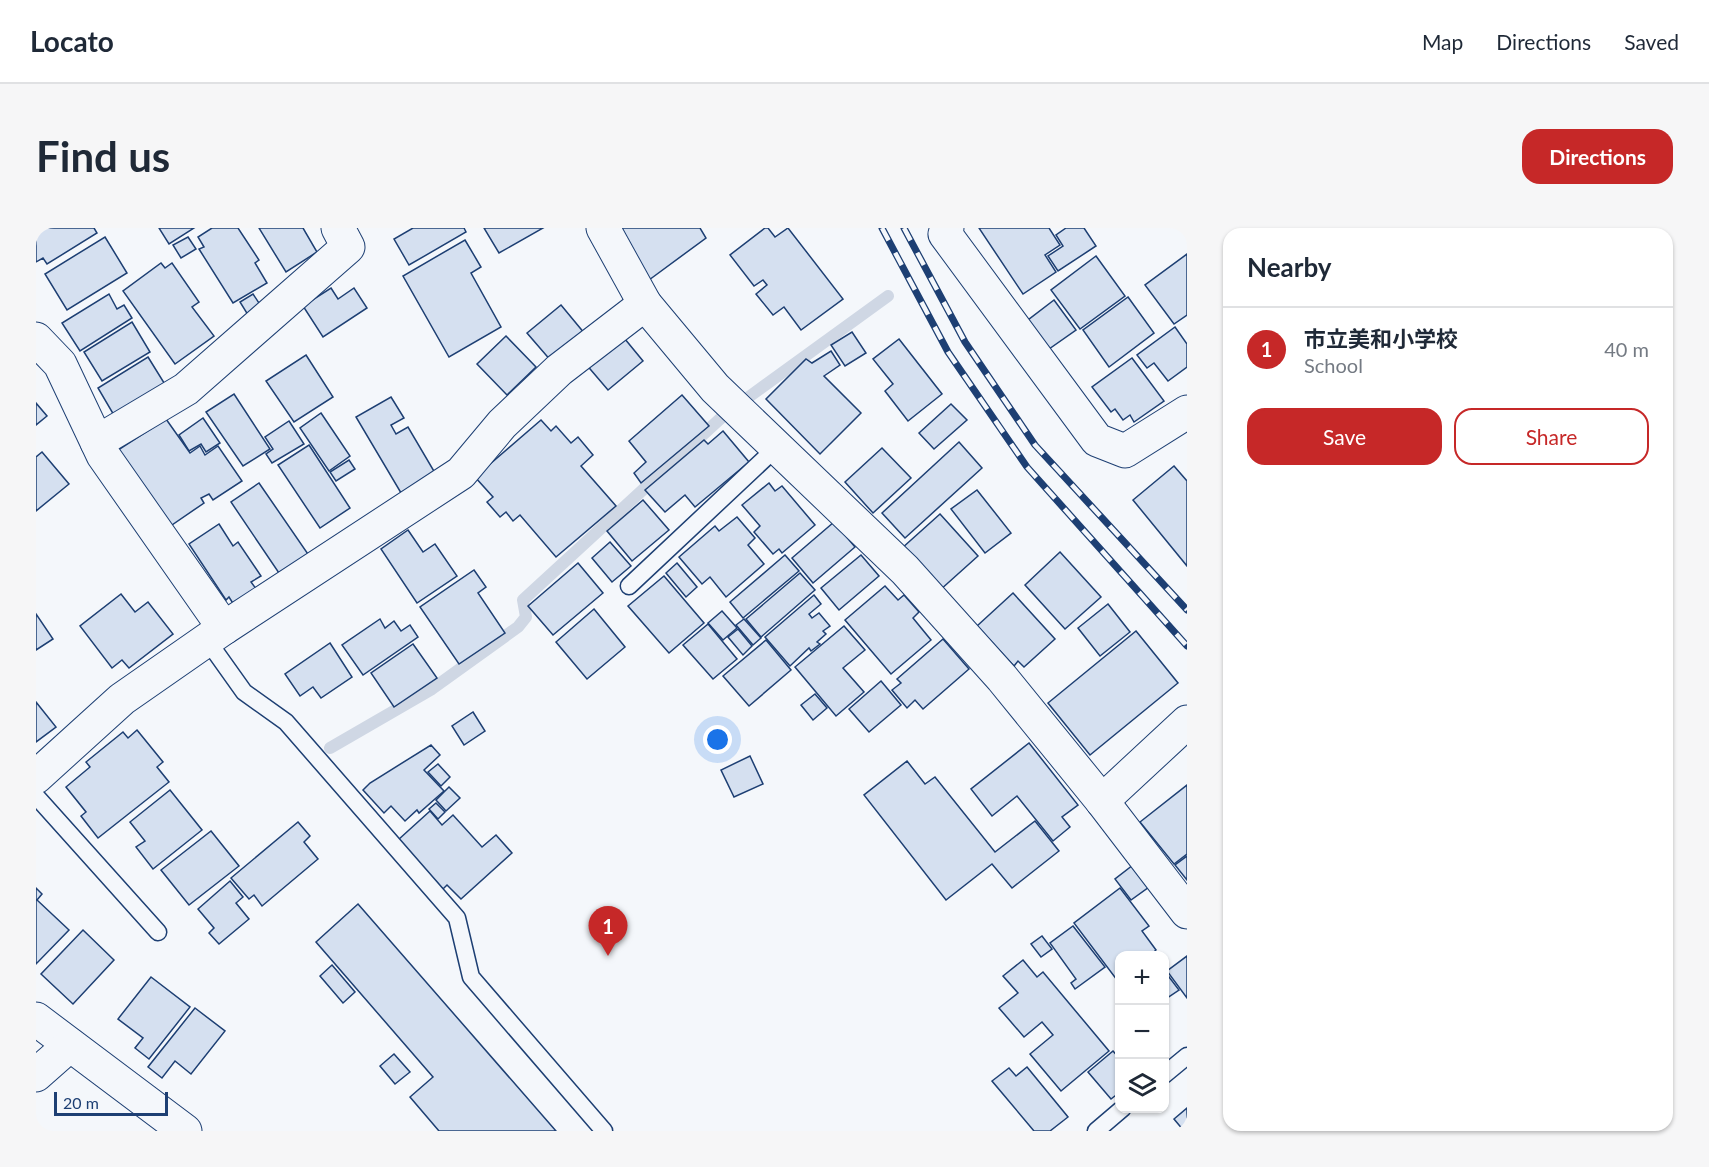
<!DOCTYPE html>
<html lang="en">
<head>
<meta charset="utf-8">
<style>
  :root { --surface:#fff; --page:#f6f6f7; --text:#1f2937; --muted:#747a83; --line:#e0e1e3; --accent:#c62828 }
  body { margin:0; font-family:Lato,"Noto Sans JP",sans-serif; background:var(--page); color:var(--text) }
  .controls { position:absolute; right:18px; bottom:18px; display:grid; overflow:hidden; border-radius:12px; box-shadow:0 2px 4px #0004 }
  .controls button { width:54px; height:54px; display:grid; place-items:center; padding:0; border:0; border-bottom:2px solid var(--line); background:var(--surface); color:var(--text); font:30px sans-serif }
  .scale { position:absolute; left:18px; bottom:15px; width:114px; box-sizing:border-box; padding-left:6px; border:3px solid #1d3f73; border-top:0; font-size:16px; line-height:21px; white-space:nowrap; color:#1d3f73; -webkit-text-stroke:4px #f4f7fb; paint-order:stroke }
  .you { position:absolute; left:682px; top:512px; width:21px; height:21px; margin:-15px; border:4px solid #fff; border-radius:50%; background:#1a73e8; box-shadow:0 0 0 9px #1a73e833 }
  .badge { display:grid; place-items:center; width:39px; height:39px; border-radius:50%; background:var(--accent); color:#fff; font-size:20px; font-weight:700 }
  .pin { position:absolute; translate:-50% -50px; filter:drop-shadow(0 2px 3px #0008) }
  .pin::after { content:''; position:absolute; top:32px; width:21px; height:18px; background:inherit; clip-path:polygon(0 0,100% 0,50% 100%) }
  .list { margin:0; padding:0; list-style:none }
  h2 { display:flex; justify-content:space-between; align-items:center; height:78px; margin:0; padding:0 24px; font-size:26px }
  h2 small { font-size:20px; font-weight:400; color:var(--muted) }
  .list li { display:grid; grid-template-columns:39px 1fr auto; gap:18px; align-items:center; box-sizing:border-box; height:84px; padding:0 24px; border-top:2px solid var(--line) }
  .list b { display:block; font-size:22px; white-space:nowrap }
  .list p { margin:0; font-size:20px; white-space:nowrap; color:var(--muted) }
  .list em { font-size:20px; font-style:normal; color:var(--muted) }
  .actions { display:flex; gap:12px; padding:18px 24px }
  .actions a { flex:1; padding:14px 0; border:2px solid var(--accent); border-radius:18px; text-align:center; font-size:21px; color:var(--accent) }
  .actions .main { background:var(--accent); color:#fff }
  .icon { flex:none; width:33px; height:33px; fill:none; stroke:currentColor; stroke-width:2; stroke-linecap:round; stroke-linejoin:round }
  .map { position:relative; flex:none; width:1151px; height:903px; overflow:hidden; border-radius:18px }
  header { display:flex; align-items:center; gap:36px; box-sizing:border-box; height:84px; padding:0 30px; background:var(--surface); border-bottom:2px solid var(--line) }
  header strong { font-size:28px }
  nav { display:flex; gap:33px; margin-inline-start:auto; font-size:21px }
  .intro { display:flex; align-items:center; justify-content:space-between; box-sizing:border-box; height:144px; padding:0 36px }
  h1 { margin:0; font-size:42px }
  .button { padding:15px 27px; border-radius:18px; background:var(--accent); color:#fff; font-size:21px; font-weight:700 }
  main { display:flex; gap:36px; padding:0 36px }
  aside { flex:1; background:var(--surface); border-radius:18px; box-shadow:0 2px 4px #0004 }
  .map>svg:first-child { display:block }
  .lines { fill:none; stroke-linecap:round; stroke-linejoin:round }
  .stream { stroke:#cfd7e4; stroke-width:12 }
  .building { fill:#d5e0f0; stroke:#1d3f73; stroke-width:1.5 }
  .service-casing { stroke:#1d3f73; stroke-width:19 }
  .minor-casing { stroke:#1d3f73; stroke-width:35 }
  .service { stroke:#f4f7fb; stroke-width:16 }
  .minor { stroke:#f4f7fb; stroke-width:33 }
  .rail-casing { stroke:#1d3f73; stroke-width:7 }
  .rail { stroke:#f4f7fb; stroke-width:4.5; stroke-dasharray:14; stroke-linecap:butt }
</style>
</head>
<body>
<header>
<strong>Locato</strong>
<nav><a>Map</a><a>Directions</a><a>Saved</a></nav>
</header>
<div class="intro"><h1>Find us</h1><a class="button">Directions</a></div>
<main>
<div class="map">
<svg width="1151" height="903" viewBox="0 0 1151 903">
  <rect width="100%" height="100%" fill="#f4f7fb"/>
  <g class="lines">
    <g class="stream">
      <path d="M710,171L852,68"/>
      <path d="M294,520L396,461L482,399L490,389L487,372L685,190"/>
    </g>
  </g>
  <g class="building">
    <path d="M0,0H58L61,5L11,36L7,30L0,34Z"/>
    <path d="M123,0H158L133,16Z"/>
    <path d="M176,0H202L223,32L219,35L231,55L197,75L163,21L168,19L162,9Z"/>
    <path d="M223,0H267L281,24L250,44Z"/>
    <path d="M377,0H428L430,4L373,37L358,11Z"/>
    <path d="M448,0H507L463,25Z"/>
    <path d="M582,0H664L670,10L613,52Z"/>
    <path d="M729,0H732L739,9L752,0L807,71L765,102L748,79L737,87L720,66L731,57L727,52L718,58L694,27Z"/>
    <path d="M943,0H1013L1024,17L1009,27L1020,44L987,66Z"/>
    <path d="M1030,0H1048L1060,18L1022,43L1012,28L1027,18L1020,7Z"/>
    <path d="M69,9L91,45L31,82L9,46Z"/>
    <path d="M152,9L160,21L145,30L137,17Z"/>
    <path d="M429,12L445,39L435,45L465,99L413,129L367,48Z"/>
    <path d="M1151,26V87L1138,96L1109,57Z"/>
    <path d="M1060,28L1089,68L1044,101L1015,62Z"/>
    <path d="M125,35L129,40L136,35L163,74L156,79L178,108L139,136L87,63Z"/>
    <path d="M295,60L302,71L318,60L331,80L287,109L267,78Z"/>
    <path d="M73,66L81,81L88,77L96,90L44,123L26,95Z"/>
    <path d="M217,66L225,78L212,87L204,74Z"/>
    <path d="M1092,69L1118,105L1073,139L1047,102Z"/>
    <path d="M1018,72L1040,102L1013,121L992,92Z"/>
    <path d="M525,77L549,106L516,134L491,105Z"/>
    <path d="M96,94L114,124L66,153L48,124Z"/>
    <path d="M1139,99L1151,116V139L1132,153L1118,135L1111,140L1101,127Z"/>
    <path d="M816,104L830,125L809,138L795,117Z"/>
    <path d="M584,105L607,133L572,162L549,135Z"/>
    <path d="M470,108L500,139L471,167L441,136Z"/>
    <path d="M863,111L906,166L872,193L849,163L857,156L837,131Z"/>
    <path d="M795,123L804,137L788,148L825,185L784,226L730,171L770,131L776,135Z"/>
    <path d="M270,127L297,169L258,194L230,153Z"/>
    <path d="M112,129L130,158L79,189L62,160Z"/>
    <path d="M1096,130L1128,173L1098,194L1094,187L1087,192L1079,181L1075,184L1056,159Z"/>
    <path d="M198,166L234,221L207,238L170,184Z"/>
    <path d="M646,167L673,198L605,255L598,245L610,234L593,213Z"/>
    <path d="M355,169L368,190L355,197L360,206L372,199L402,250L368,270L320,189Z"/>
    <path d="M0,175L11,188L0,197Z"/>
    <path d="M915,176L931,192L898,221L883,205Z"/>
    <path d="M285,185L314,228L293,243L264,200Z"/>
    <path d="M167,190L184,215L170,224L165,216L153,223L143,207Z"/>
    <path d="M130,191L154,225L164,218L169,227L182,218L206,253L177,272L173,266L165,270L168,275L133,299L82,222Z"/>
    <path d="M505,192L515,203L520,198L535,215L542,209L557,227L545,238L580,278L520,329L484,287L477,293L470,284L464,289L451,274L457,269L439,249Z"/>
    <path d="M253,193L268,216L236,235L230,226L237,221L229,209Z"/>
    <path d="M687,203L713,234L659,279L649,267L629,284L609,262L668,212L672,216Z"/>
    <path d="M923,214L946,240L869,310L846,285Z"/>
    <path d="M273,217L314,280L284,300L242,237Z"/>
    <path d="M846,220L875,250L837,285L809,254Z"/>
    <path d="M6,224L33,256L0,283V229Z"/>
    <path d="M313,232L319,241L300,253L294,244Z"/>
    <path d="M1138,238L1151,253V338L1097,272Z"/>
    <path d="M223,255L274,329L245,348L195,274Z"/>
    <path d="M733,255L739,263L746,258L779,297L746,325L743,321L737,326L718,304L724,298L706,277Z"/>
    <path d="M941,262L975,305L949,325L915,281Z"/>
    <path d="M607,272L633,302L596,333L571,303Z"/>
    <path d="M904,286L942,328L903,363L865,321Z"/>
    <path d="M701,289L719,310L712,317L728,336L690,369L674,349L666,356L643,329L679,298L683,303Z"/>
    <path d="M798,294L819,319L777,355L756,330Z"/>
    <path d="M183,296L197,318L202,314L225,348L215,354L221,362L198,377L193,369L190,372L153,316Z"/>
    <path d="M372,302L387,324L399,316L421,348L381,375L345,321Z"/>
    <path d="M574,314L595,338L576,354L556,330Z"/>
    <path d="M1024,324L1065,369L1029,401L989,357Z"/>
    <path d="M749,327L763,343L707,390L694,374Z"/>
    <path d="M825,327L843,348L803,382L785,360Z"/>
    <path d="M542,335L567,365L517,407L492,378Z"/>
    <path d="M641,335L661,359L650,369L630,345Z"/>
    <path d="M438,342L450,359L442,365L469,405L423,436L384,379Z"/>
    <path d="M764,345L779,362L725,409L710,391Z"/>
    <path d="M628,348L668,395L633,425L592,378Z"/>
    <path d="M849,358L862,372L868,367L883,384L877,390L895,412L855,446L809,392Z"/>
    <path d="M977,365L1019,411L988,439L982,433L978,438L941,398Z"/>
    <path d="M85,366L99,384L112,374L137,406L93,440L86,432L76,440L44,398Z"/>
    <path d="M778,367L785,376L773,386L776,390L783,385L794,398L787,403L790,406L781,414L784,416L775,423L773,420L754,438L729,409Z"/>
    <path d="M1072,376L1094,404L1064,428L1042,400Z"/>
    <path d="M558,381L589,419L551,451L520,414Z"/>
    <path d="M686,383L701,400L687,412L672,395Z"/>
    <path d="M0,386L17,411L0,422Z"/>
    <path d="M344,391L349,400L358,393L365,403L374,397L382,409L327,447L306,417Z"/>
    <path d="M708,391L725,410L717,417L700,397Z"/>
    <path d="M672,396L701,431L677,451L647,417Z"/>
    <path d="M808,398L829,422L807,440L828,464L800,488L759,439Z"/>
    <path d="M702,401L716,418L707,427L692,409Z"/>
    <path d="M1100,403L1142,455L1054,527L1012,475Z"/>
    <path d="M907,411L933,441L887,481L879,472L871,480L856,462L865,455L861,451Z"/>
    <path d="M730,412L755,442L713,478L687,448Z"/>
    <path d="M294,415L316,449L285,470L277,459L264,468L249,446Z"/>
    <path d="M377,416L401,450L358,479L335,445Z"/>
    <path d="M845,453L865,477L833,504L813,481Z"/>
    <path d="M779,466L791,480L777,492L765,477Z"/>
    <path d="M0,474L20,499L0,514Z"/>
    <path d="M437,484L449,503L428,517L416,498Z"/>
    <path d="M101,502L127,534L121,539L133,554L62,610L45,588L50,584L30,559L54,539L50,534L87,504L92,510Z"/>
    <path d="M993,515L1042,577L1026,589L1034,599L1017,613L981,568L956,588L935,561Z"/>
    <path d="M395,517L404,527L388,542L408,563L383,585L381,582L369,593L355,578L348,585L327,562L334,555Z"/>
    <path d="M714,528L727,556L698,569L685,542Z"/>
    <path d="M871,533L889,556L899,549L959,624L999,593L1023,623L976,660L956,636L910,672L828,567Z"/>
    <path d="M402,536L414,549L405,558L392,544Z"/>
    <path d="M1151,557V626L1138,636L1104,594Z"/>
    <path d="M413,559L424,570L410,583L400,572Z"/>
    <path d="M134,562L166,602L117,641L100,619L109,613L94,594Z"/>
    <path d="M400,575L409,584L402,591L393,581Z"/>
    <path d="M394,583L406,597L417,587L446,619L460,607L476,625L425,671L411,657L407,661L362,612Z"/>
    <path d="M262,594L274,608L268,614L282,631L226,678L218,667L213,671L195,650Z"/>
    <path d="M175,603L203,638L153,677L125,642Z"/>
    <path d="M1151,628V652L1139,637Z"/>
    <path d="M1097,637L1113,659L1095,672L1079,651Z"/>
    <path d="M194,653L207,669L200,675L213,691L183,716L173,705L178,700L162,681Z"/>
    <path d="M0,660L6,666L1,672L33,702L0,736Z"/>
    <path d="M1084,660L1113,698L1106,703L1120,722L1113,728H1084V750L1081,752L1038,695Z"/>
    <path d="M322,676L520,903H403L374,869L397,849L280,714Z"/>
    <path d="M1037,698L1069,739L1039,761L1035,755L1040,751L1014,715Z"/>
    <path d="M47,702L78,732L37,776L5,746Z"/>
    <path d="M1006,708L1016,721L1005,729L995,716Z"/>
    <path d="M1151,728V770L1131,743Z"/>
    <path d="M987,732L1001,749L1007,744L1073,823L1025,863L994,826L1017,807L1006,794L988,809L963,780L982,765L967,748Z"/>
    <path d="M296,737L319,764L307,775L284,748Z"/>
    <path d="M1130,745L1143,762L1128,772V747Z"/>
    <path d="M115,749L154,779L113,831L99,820L107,810L82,791Z"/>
    <path d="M159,780L189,803L155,846L139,833L126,850L112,839Z"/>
    <path d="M1077,823L1084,831V864L1075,871L1052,844Z"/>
    <path d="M358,826L374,844L359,856L344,838Z"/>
    <path d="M991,839L1032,889L1014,903H998L956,853L973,840L980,848Z"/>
    <path d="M1151,880V903H1148L1138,891Z"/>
  </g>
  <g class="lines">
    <g class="service-casing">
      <g id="service">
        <path d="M593,358L740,220"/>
        <path d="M171,412L208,464L250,494L421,690L435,749L568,903"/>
        <path d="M0,568L122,704"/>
        <path d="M1128,847L1151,828"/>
        <path d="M1060,903L1087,880"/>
      </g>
    </g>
    <g class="minor-casing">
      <g id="minor">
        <path d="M567,0L609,76L679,160L869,342L966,450L1066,573L1151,684"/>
        <path d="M911,0L909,6L1061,212L1089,223L1151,184"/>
        <path d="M0,111L24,136L67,227L188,400"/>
        <path d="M61,214L150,161L312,19L302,0"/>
        <path d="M0,549L86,471L188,400L425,245L466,196L523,142L609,76"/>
        <path d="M1066,573L1151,494"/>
        <path d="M0,791L149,903"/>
        <path d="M0,847L34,817"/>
      </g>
    </g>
    <use href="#service" class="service"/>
    <use href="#minor" class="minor"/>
    <g class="rail-casing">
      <g id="rail">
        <path d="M846,0L912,124L991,239L1151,418"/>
        <path d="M868,0L929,114L999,217L1151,382"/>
      </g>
    </g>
    <use href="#rail" class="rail"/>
  </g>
</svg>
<div class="controls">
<button>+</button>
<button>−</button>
<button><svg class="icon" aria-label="layers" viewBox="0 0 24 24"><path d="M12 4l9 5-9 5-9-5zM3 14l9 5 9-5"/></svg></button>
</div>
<div class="scale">20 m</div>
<div class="you"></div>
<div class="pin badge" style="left:572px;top:728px">1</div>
</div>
<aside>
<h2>Nearby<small></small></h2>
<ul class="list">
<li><span class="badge">1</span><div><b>市立美和小学校</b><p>School</p></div><em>40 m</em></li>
</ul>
<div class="actions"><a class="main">Save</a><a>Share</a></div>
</aside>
</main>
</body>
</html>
